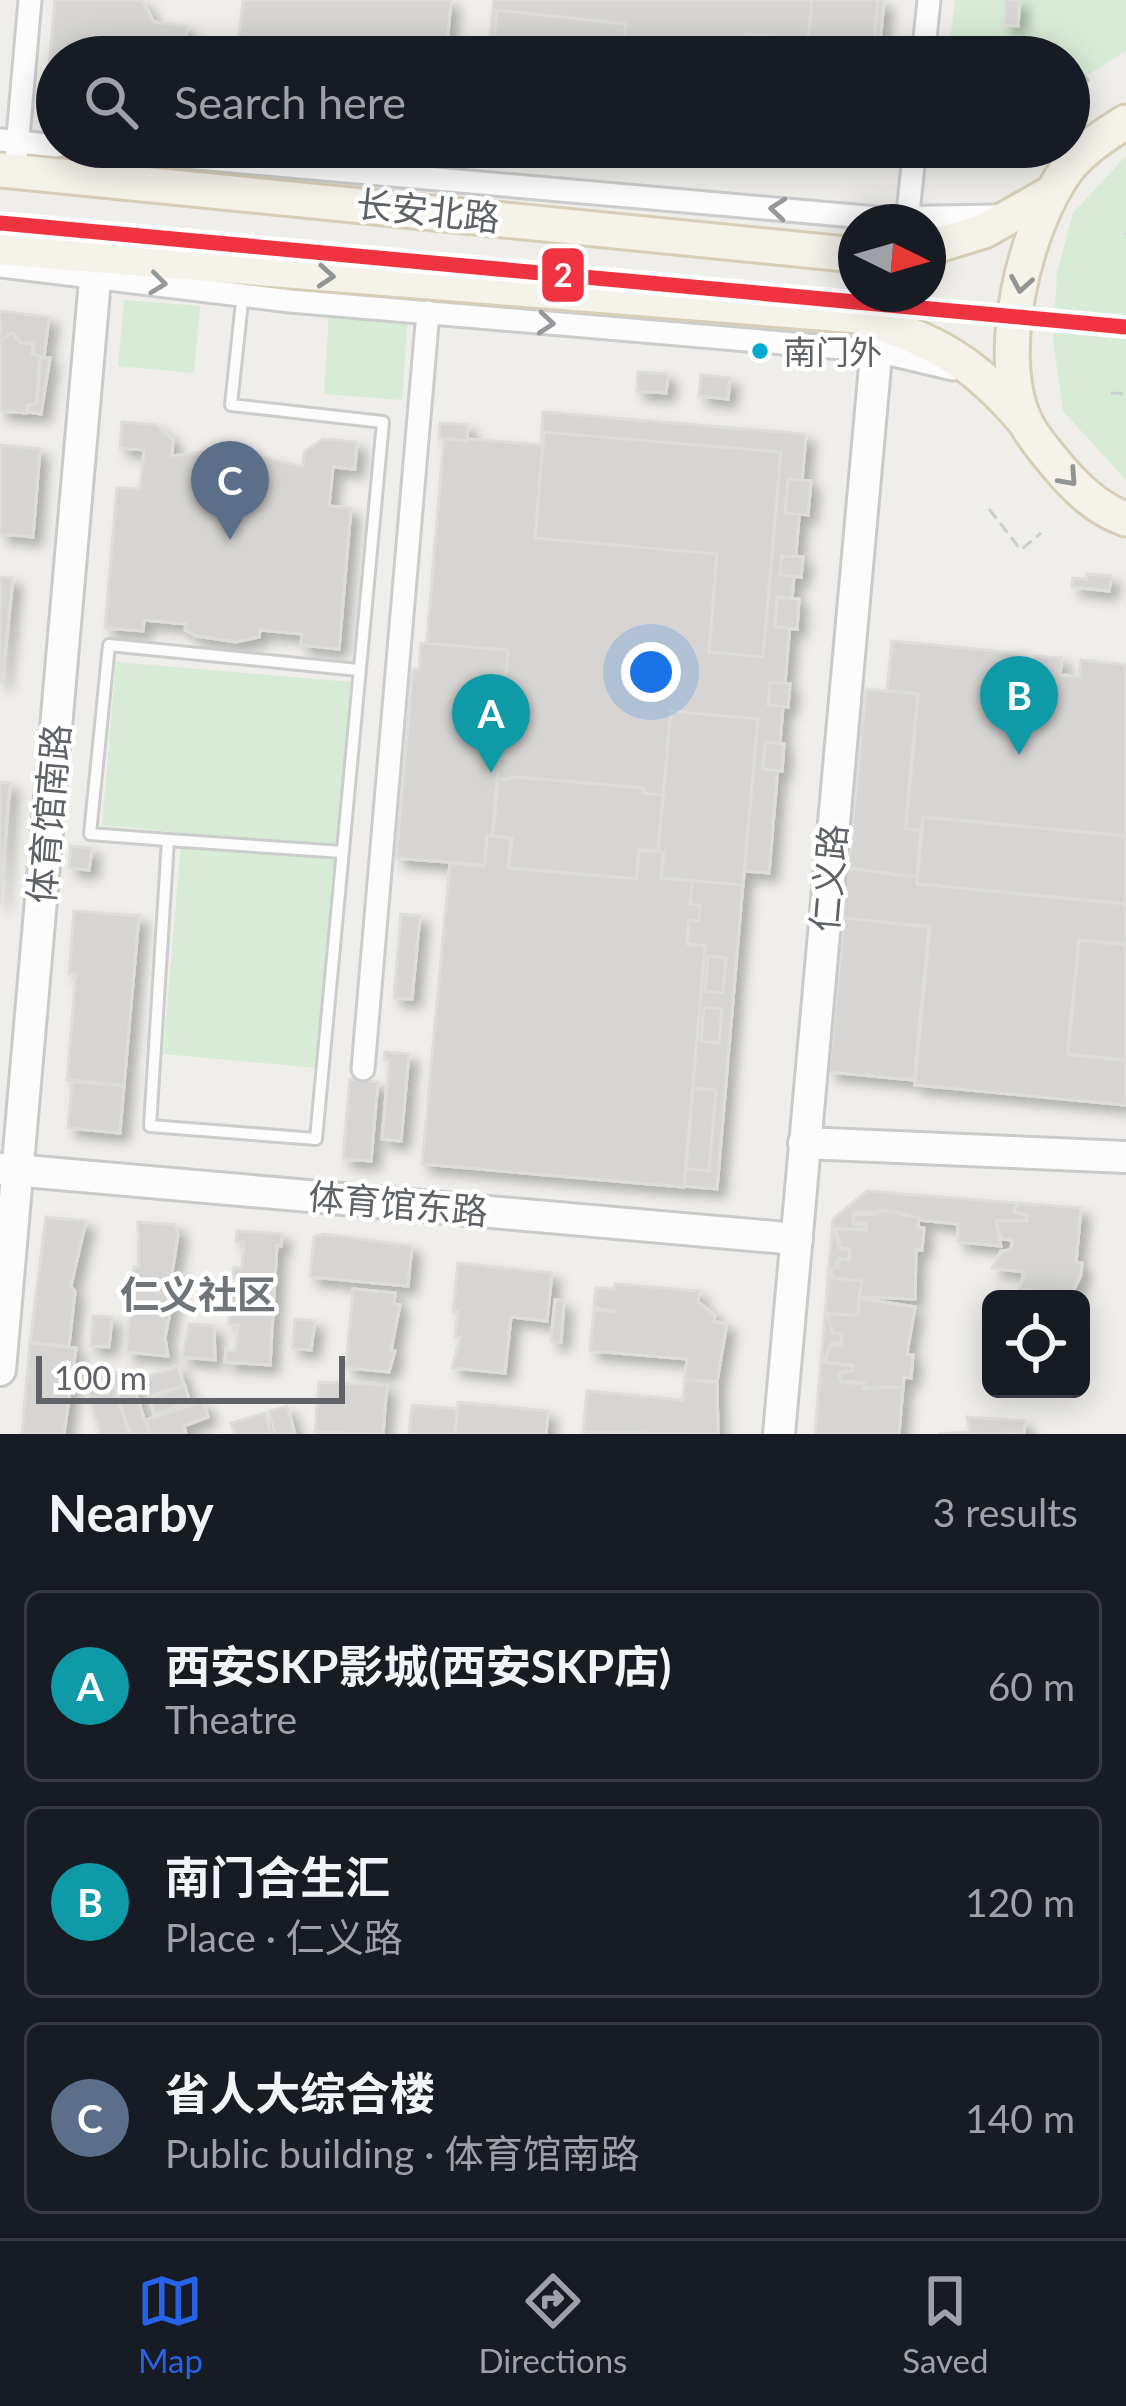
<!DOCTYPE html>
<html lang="en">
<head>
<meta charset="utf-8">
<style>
  :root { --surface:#171b24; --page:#242831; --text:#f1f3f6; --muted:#9ea1a6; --line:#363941; --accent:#2563eb }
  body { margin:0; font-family:Lato,"Noto Sans SC",sans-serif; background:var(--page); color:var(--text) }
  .controls { position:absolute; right:36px; bottom:36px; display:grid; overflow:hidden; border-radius:18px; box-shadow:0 6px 30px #0003 }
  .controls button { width:108px; height:108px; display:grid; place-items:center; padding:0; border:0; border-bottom:3px solid var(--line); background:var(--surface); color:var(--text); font:60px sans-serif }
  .compass { position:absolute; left:838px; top:204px; width:108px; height:108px; border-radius:50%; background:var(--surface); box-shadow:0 6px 30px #0003; rotate:95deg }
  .scale { position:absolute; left:36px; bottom:30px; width:309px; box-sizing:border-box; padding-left:12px; border:6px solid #5f6368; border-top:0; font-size:33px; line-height:42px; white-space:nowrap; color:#5f6368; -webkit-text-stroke:9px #fff; paint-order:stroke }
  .you { position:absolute; left:651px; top:672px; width:42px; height:42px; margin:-30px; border:9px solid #fff; border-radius:50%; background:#1a73e8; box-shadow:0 0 0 18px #1a73e833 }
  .badge { display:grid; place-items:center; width:78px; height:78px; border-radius:50%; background:var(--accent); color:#fff; font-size:39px; font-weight:700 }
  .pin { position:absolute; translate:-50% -99px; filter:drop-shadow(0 3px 6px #0008) }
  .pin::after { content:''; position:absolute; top:63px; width:42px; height:36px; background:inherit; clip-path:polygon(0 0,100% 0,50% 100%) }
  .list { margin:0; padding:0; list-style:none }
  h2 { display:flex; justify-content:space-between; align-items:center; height:156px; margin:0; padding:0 48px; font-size:51px }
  h2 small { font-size:39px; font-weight:400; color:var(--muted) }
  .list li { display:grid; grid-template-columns:78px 1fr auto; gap:36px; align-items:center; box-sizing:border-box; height:192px; margin:0 24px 24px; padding:0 24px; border:3px solid var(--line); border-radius:18px }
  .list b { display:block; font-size:45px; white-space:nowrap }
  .list p { margin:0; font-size:39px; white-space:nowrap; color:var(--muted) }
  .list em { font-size:39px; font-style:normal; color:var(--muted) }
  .icon { flex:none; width:66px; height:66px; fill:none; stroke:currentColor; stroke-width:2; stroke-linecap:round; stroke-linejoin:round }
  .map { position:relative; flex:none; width:1126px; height:1434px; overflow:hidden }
  .search { position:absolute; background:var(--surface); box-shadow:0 6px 30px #0003; left:36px; right:36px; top:36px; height:132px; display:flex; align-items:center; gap:30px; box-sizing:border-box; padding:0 42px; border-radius:66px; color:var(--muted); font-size:45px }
  .sheet { height:804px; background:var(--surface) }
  nav { display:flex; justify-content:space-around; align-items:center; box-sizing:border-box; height:168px; border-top:3px solid var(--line); background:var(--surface); font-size:33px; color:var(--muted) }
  nav a { display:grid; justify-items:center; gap:6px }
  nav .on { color:var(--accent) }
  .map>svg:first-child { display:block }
  .green { fill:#d8ebd6 }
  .building { fill:#d6d5d3; stroke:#deddd9; stroke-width:3; filter:url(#shadow) }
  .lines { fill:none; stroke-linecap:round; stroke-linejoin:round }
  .lane-casing { stroke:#cbcccc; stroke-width:16 }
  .street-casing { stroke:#cbcccc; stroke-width:27 }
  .secondary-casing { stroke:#cacacb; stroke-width:36 }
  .primary-casing { stroke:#d7ceb8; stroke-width:39 }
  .path { stroke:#cacfcc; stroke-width:3; stroke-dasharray:12 6; stroke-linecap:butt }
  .lane { stroke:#fdfcfc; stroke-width:10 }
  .street { stroke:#fdfcfc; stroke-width:21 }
  .secondary { stroke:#fdfcfc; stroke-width:30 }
  .primary { stroke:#f4f2e9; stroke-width:33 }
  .metro-1-casing { stroke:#fff; stroke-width:24 }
  .metro-1 { stroke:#ef3340; stroke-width:15 }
  .oneway { stroke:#96999c }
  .oneway2 { stroke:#939595 }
  .bus-dot { fill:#00a9ce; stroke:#fff; stroke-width:4.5 }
  .labels { text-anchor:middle; stroke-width:9; stroke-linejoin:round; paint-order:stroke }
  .bus-label { font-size:33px; fill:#5f6368; stroke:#fff; text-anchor:start }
  .street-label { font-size:36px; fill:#5f6368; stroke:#fff }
  .neighbourhood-label { font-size:39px; font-weight:bold; fill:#70757a; stroke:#fff }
  .line-badge { stroke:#fff; stroke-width:4.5 }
  .badge-label { font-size:33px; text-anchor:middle; font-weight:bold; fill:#fff }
</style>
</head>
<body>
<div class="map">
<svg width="1126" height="1434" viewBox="0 0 1126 1434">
  <defs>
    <filter id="shadow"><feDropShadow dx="8" dy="8" stdDeviation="6" flood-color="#0004"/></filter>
  </defs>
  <rect width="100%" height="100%" fill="#efeeea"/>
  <g class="green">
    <path d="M955,0H1126V51L1069,87V57H948Z"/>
    <path d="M1126,156V480L1063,411L1053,340L1057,273L1073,213Z"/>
    <path d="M124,300L200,306L194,373L118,366Z"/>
    <path d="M329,311L408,316L402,400L324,394Z"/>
    <path d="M116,662L351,682L317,1068L163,1054L182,833L102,825Z"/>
  </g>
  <g class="building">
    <path d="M55,0H142L154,22L187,26L185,57H57V100H46Z"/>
    <path d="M243,0H451L446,57H237Z"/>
    <path d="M494,0H884L879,57H488Z"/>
    <path d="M812,0H878L874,45L808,39Z"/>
    <path d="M1005,0H1020L1018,26L1004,25Z"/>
    <path d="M497,10L626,24L622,57H492Z"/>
    <path d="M746,34L874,46L873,57H743Z"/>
    <path d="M0,311L49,317L44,358H50L41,414L28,412V405L37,404L41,357L33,353L34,343L21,342L14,333L0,341Z"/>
    <path d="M12,333L21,343L33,344L32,354L40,357L36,404L27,405V413L0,411V341Z"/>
    <path d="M638,372L668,374L666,393L637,391Z"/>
    <path d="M701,375L730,378L728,399L699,396Z"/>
    <path d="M543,412L806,434L769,873L744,871L717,1189L435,1165L461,857L409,853L444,437L541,445Z"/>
    <path d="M122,422L156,425L173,440L172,456L228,449L303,467L304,452L323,439L357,442L355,469L333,467L329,506L351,508L339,649L301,645L302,634L260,630L259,637L236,642L196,636L185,630L186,624L144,620L143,631L105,628L117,488L140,489L144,450L120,448Z"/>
    <path d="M440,423L468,425L467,441L439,438Z"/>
    <path d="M544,432L781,452L763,657L709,652L717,554L535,538Z"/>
    <path d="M0,445L40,449L33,537L0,534Z"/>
    <path d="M788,479L811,481L808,515L785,513Z"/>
    <path d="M782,556L803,557L801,577L780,575Z"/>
    <path d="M1087,574L1111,576L1109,591L1072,587L1073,578L1087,579Z"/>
    <path d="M0,577L13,578L2,682L0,681Z"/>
    <path d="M777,597L799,599L797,629L775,627Z"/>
    <path d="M892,641L1017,653L1015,670L1034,672L1035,656L1062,658L1060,675L1079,676L1081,660L1126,665V836L923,817L921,830L906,829L918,694L887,691Z"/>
    <path d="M421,643L508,650L492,836H487L484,865L396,858L413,669H419Z"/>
    <path d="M770,682L790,684L788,707L768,705Z"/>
    <path d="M866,689L918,694L905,829L921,831L917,877L848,870Z"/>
    <path d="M671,711L758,719L743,885L661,878L664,852L658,851Z"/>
    <path d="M765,742L784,744L782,771L763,769Z"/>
    <path d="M517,777L644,788V793L663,795L658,851L639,850L636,879L509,868L512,838L493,836L498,780Z"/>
    <path d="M0,782L10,783L0,904Z"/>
    <path d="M923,817L1126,836V904L917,884Z"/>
    <path d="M487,836L511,838L508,868L637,879L639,850L663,852L661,878L692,881L690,904L700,905L699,921L689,920L687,944L705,946L684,1187L422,1164L450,863L485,866Z"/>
    <path d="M71,846L92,848L89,870L69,868Z"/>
    <path d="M841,867L917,877V884L1126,904V944L1079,940L1067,1055L1126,1060V1105L915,1085L930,926L836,919Z"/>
    <path d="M74,911L139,916L124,1085L67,1080L76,974H69Z"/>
    <path d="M401,914L420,916L412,999L394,998Z"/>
    <path d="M844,918L929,927L914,1080L829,1072Z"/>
    <path d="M1079,940L1126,945V1060L1068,1054Z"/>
    <path d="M708,956L726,958L723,993L705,991Z"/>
    <path d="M704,1007L722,1009L719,1043L701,1041Z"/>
    <path d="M385,1052L409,1054L401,1141L382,1139L389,1061L384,1060Z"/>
    <path d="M350,1079L378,1082L371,1161L343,1159Z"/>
    <path d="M72,1082L124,1086L120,1133L68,1128Z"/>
    <path d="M693,1088L716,1090L709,1171L686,1169Z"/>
    <path d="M867,1191L1017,1203L1014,1212L1027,1216V1220L996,1221L1001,1246L958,1242V1224L919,1220L896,1211L855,1212L854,1224L866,1225L865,1229H834L840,1249L849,1250V1259L839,1258L831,1276L862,1281L858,1315L827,1314L833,1333L842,1334L841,1344L832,1343L823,1362L853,1366V1371L839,1373L841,1382L864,1384L863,1388L903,1387L899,1434H815L833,1219Z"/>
    <path d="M1018,1203L1081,1208L1076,1262L1082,1263L1081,1275L1072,1294L1020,1289L1024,1272L992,1268L1001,1251L1011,1250L1012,1240L1002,1239L996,1221H1027V1215L1014,1212Z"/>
    <path d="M879,1210L919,1218L918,1227L924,1228L922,1250H916L915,1299L859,1297L862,1281L832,1278L831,1269L839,1267L840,1259L849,1260L850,1249L841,1248L835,1229L866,1230V1224L854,1223L853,1215L879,1214Z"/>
    <path d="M46,1217L86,1221L71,1286L75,1292L69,1346L30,1343Z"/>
    <path d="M138,1222L175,1225L178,1235L168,1299L172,1302L165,1338L168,1356L126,1352L134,1266L139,1267Z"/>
    <path d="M237,1231L282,1234L281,1246L277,1245L270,1365L225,1362L226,1350L235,1351L237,1333L238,1325H229L232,1286H240L241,1279L233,1278L234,1267L242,1268L244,1242H236Z"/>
    <path d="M324,1234L412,1246L408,1286L310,1277L314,1237Z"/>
    <path d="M458,1263L552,1273L547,1321L511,1317L505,1373L452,1368L460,1337H455L458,1312H453Z"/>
    <path d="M615,1284L699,1291L698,1302L715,1315L714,1322L727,1323L717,1382L685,1379L687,1359L590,1351L594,1310L617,1312L594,1307L596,1288L614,1289Z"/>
    <path d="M353,1289L395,1293L394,1304L400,1305L391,1351H395L389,1372L346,1368Z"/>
    <path d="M1020,1289L1072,1294L1075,1299H1019Z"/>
    <path d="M859,1298L915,1307L907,1354L913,1355L911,1378L904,1377L903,1387L864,1388V1383L841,1381L839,1373L853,1371V1365L824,1362L832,1344L841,1345L842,1334L833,1333L827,1314L858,1315Z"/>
    <path d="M555,1300L564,1301L561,1342L551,1341Z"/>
    <path d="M93,1316L112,1317L109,1347L90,1346Z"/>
    <path d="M295,1319L315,1321L311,1350L292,1348Z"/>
    <path d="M189,1324L214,1326L215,1360L182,1357Z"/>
    <path d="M30,1343L76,1348L64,1434H22Z"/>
    <path d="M178,1366L184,1385L149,1396L143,1378Z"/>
    <path d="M128,1369L149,1434H130L111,1375Z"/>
    <path d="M110,1375L129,1434H101L85,1383Z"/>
    <path d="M685,1380L717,1382L718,1434L583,1432L587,1391L683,1400Z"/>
    <path d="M319,1382L387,1385L383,1434L315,1432Z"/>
    <path d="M185,1386L190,1403L154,1414L149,1398Z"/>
    <path d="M203,1401L208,1417L184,1426L186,1434H151L146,1420Z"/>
    <path d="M458,1402L548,1411L546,1434H455Z"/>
    <path d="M412,1405L457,1409L455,1434H409Z"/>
    <path d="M287,1406L295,1434H275L269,1411Z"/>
    <path d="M265,1413L271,1434H235L231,1423Z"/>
    <path d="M967,1417L1025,1421L1024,1434H938L970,1432Z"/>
  </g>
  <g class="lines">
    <g class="lane-casing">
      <g id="lane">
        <path d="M243,292L231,405L383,422L316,1139L150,1126L168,840L343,852"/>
        <path d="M168,840L90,834L109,645L358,670"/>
      </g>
    </g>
    <g class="street-casing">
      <g id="street">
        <path d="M923,57L929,0"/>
        <path d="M0,140L57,146"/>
        <path d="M74,147L877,218L996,216"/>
        <path d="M15,171L30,0"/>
        <path d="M907,222L915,147"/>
        <path d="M0,266L290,301L877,351L953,369"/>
        <path d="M363,1069L428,312"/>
      </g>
    </g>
    <g class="secondary-casing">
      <g id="secondary">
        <path d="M804,1143L1126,1157"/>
        <path d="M2,1169L797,1239"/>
        <path d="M0,1370L97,257"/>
        <path d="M779,1434L879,322"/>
      </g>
    </g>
    <g class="primary-casing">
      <g id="primary">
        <path d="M1126,122C1106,134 1083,149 1068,168C1025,225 992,358 1027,425C1035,440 1049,456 1060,469C1078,490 1099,510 1126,519"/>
        <path d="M0,170L856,255"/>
        <path d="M0,248L858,316C934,340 974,361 1025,422"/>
        <path d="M928,248L984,231L1051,193"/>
      </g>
    </g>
    <g class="path">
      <path d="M1069,70L1076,65L1091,84"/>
      <path d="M1125,234H1126"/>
      <path d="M1111,393L1126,394"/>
      <path d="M989,509L1021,550L1041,533"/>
    </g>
    <use href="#lane" class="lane"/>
    <use href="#street" class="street"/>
    <use href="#secondary" class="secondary"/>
    <use href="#primary" class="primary"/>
    <g class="metro-1-casing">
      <path id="metro-1" d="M0,223L1126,327"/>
    </g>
    <use href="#metro-1" class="metro-1"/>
  </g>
  <defs><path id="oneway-chevron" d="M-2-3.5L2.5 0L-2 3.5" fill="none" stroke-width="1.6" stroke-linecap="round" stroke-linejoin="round" transform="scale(3)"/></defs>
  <g class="oneway">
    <use href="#oneway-chevron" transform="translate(778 209) rotate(-175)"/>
    <use href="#oneway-chevron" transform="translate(158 283) rotate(7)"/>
    <use href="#oneway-chevron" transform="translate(546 323) rotate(5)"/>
  </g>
  <g class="oneway2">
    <use href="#oneway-chevron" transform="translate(326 276) rotate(4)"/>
    <use href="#oneway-chevron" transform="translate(1021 284) rotate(100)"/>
    <use href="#oneway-chevron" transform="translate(1069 478) rotate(48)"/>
  </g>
  <circle class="bus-dot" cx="760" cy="351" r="10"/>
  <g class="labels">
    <g class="bus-label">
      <text x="783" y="364">南门外</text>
    </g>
    <g class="street-label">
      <text transform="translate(428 211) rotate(6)" y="13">长安北路</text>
      <text transform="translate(49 814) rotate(-85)" y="13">体育馆南路</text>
      <text transform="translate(829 878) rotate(-85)" y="13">仁义路</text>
      <text transform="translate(398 1204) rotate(5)" y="13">体育馆东路</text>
    </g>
    <g class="neighbourhood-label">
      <text x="198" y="1309">仁义社区</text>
    </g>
  </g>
  <rect class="line-badge" x="540" y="246" width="46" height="58" rx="12" fill="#ef3340"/>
  <g class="badge-label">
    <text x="563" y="287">2</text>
  </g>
</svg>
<div class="controls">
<button><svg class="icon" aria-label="locate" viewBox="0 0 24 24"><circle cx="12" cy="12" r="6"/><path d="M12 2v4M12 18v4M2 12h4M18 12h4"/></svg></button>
</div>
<svg class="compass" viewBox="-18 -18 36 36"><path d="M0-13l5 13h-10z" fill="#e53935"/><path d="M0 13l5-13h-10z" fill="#9ea1a6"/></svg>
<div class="scale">100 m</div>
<div class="you"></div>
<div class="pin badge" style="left:491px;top:773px;background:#0f9aa8">A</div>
<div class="pin badge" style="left:1019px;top:755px;background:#0f9aa8">B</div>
<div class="pin badge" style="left:230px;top:540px;background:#5c6f8a">C</div>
<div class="search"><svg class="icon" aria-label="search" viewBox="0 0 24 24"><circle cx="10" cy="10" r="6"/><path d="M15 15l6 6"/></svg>Search here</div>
</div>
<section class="sheet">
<h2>Nearby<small>3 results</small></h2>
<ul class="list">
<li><span class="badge" style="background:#0f9aa8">A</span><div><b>西安SKP影城(西安SKP店)</b><p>Theatre</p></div><em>60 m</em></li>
<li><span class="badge" style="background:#0f9aa8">B</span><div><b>南门合生汇</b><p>Place · 仁义路</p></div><em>120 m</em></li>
<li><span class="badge" style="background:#5c6f8a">C</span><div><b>省人大综合楼</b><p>Public building · 体育馆南路</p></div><em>140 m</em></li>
</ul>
</section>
<nav>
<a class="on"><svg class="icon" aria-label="map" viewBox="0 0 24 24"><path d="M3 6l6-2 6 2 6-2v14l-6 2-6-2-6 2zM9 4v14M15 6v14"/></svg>Map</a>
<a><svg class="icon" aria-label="directions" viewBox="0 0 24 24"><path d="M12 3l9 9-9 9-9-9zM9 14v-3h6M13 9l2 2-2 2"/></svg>Directions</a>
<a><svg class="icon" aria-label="saved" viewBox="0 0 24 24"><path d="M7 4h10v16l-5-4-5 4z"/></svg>Saved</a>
</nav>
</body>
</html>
